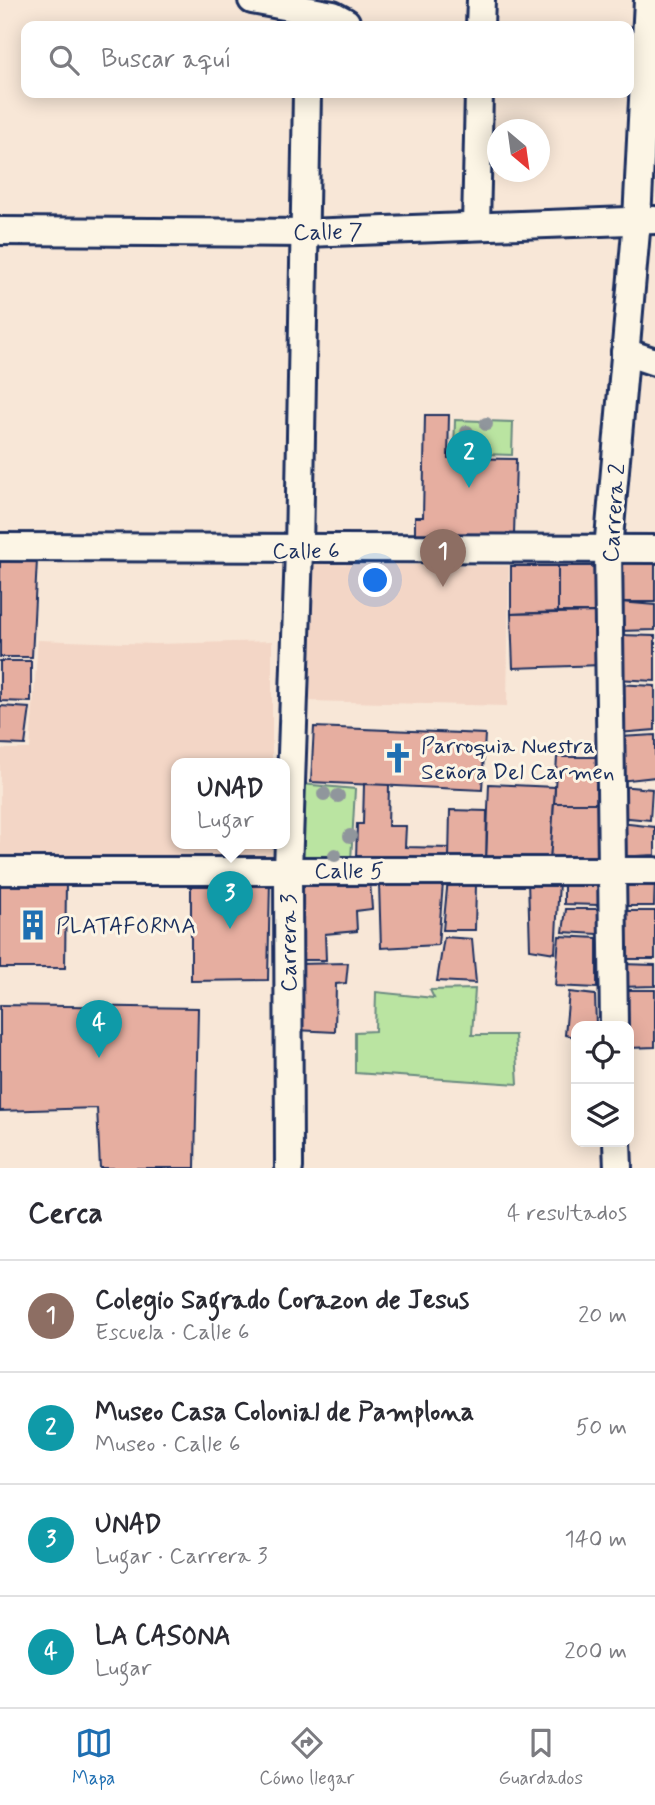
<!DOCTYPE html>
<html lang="es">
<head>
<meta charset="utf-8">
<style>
  :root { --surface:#fff; --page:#f7f7f7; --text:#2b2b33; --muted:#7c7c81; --line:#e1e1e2; --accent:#1f6fb2 }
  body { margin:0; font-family:Mynerve,sans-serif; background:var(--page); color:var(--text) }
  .controls { position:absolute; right:21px; bottom:21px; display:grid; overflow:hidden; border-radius:14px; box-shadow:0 4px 18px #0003 }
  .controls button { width:63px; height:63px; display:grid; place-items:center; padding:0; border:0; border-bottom:2px solid var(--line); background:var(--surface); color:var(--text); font:35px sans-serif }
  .compass { position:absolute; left:487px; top:119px; width:63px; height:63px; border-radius:50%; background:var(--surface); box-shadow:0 4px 18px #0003; rotate:151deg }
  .you { position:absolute; left:376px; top:581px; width:24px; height:24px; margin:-18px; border:5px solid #fff; border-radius:50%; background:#1a73e8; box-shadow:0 0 0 10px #1a73e833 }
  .badge { display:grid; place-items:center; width:46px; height:46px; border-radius:50%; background:var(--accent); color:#fff; font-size:23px; font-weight:700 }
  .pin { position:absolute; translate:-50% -58px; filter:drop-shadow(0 2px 4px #0008) }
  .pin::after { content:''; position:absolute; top:37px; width:24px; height:21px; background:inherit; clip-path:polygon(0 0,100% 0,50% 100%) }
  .popup { position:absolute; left:171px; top:758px; width:119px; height:91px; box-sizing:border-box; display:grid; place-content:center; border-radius:14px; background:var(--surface); filter:drop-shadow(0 2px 5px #0005); font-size:23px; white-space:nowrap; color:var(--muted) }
  .popup b { font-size:26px; color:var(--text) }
  .popup::after { content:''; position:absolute; left:50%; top:100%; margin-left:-14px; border:14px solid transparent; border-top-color:var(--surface) }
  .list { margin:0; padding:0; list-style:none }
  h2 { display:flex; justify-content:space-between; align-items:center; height:91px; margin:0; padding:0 28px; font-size:30px }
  h2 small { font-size:23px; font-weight:400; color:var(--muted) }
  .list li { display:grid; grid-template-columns:46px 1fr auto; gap:21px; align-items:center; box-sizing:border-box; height:112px; padding:0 28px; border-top:2px solid var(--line) }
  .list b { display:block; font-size:26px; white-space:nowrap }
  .list p { margin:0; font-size:23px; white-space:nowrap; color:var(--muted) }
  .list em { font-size:23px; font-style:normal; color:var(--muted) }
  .icon { flex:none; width:38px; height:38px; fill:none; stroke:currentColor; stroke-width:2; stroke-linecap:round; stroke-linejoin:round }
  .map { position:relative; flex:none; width:655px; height:1168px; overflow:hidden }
  .search { position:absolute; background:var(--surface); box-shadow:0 4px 18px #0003; left:21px; right:21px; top:21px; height:77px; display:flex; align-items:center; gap:18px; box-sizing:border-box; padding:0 24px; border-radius:14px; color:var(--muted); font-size:26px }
  .sheet { height:539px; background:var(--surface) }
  nav { display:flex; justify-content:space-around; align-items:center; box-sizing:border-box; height:98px; border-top:2px solid var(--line); background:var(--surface); font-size:19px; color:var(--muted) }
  nav a { display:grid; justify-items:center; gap:4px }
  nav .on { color:var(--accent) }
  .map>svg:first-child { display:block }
  .built { fill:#f3d6c6 }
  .green { fill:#bae4a1; stroke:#6a8a80; stroke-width:2 }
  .building { fill:#e6aea0; stroke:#1b2f5e; stroke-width:2 }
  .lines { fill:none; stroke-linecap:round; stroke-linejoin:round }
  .minor-casing { stroke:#1b2f5e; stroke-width:32 }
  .minor { stroke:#fcf5e5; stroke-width:26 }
  .tree { fill:#90969c }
  .labels { text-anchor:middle; stroke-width:6; stroke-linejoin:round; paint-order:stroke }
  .street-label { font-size:23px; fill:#1b2f5e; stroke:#fcf5e5 }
  .poi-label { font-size:23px; fill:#1b2f5e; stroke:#fcf5e5; text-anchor:start }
</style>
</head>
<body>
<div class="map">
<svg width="655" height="1168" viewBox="0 0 655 1168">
  <rect width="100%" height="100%" fill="#f8e7d7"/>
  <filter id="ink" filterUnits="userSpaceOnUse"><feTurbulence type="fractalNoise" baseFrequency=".0143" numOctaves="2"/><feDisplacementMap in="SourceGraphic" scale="14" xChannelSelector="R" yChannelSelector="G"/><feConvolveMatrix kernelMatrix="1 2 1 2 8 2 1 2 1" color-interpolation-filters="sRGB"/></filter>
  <g filter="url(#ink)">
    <g class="built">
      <path d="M306,564L509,566L507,706L307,701Z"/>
      <path d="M38,640L155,644L272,641V763H176V843H272V856L0,857V749H30Z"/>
    </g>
    <g class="green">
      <path d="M455,420L513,422L512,455L454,453Z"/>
      <path d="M301,784L355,789L351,861H298Z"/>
      <path d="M475,989L472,1035H515L518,1084L355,1073V1032L375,1031L376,992L434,998L430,990Z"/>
    </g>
    <g class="building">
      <path d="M425,415H449L448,458L516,459L514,536L415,534V517H423Z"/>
      <path d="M616,556H655V602H620Z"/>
      <path d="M0,560H37L32,657H0Z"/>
      <path d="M511,566H558V612L511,614Z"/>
      <rect x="558" y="566" width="44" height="46"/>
      <path d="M620,602L655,605V630L618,631Z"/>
      <path d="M602,612V665L513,668L511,614Z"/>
      <path d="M619,635L655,636V681L616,679Z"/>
      <path d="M0,661H31V702L0,701Z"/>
      <path d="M614,684L655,686V730L618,733Z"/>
      <path d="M0,706L30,708L25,745L0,744Z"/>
      <path d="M314,727L485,734L482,790L311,782Z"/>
      <path d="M655,735V777L620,781V737Z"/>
      <path d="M557,757H600L601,803H554Z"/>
      <path d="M364,784L389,785L388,826H406L405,847L450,848L449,861L356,859L357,824H363Z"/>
      <path d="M489,784L555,787L550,863L486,861Z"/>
      <path d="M619,786L652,789L650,820L618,817Z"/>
      <path d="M554,803H601L600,863H550Z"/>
      <path d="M450,810L487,811L486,861H449Z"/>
      <path d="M620,823L655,827V855L616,857Z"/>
      <path d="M191,877L270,879L268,980L191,981Z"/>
      <path d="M448,879L476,883L475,930H443Z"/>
      <path d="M655,879L654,906H622V880Z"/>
      <path d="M528,880L559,882L555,953L530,949Z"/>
      <path d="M0,881L66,883L65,968H0Z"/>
      <path d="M370,881L372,909L356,911L357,931L325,934L326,960H297L296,883Z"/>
      <path d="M564,882H601L599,905L564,904Z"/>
      <path d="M379,883H443L438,945L381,948Z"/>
      <path d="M566,909H599L598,934L563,932Z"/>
      <rect x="621" y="911" width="34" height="48"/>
      <path d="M559,936L597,938V988L555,986Z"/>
      <path d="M444,937L472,939L476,983L437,981Z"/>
      <path d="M348,963L346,983L336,984L335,1032L296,1030L295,964Z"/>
      <path d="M621,964L655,965V986L618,987Z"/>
      <path d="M619,990H655V1047L629,1048V1026H621Z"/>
      <path d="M569,992L595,995L596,1026H576V1037L565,1035Z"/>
      <path d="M0,1005L198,1008L195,1168H100L97,1108L0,1111Z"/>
    </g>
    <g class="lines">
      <g class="minor-casing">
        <g id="minor">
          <path d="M252,0L333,15L346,22L347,26"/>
          <path d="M480,26L481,0"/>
          <path d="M476,226L479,93"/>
          <path d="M0,231L306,233L655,220"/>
          <path d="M625,352L655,362"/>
          <path d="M0,547L655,549"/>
          <path d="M0,871H655"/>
          <path d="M614,1026L608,550L637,220L648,0"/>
          <path d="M617,1142L618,1168"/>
          <path d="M289,1168L288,870L299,550L307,93"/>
        </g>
      </g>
      <use href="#minor" class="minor"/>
    </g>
    <g class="tree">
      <circle cx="486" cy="424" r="7"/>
      <circle cx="467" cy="432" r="7"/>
      <circle cx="324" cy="794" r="7"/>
      <circle cx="338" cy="796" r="7"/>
      <circle cx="350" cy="836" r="7"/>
      <circle cx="335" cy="855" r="7"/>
    </g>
  </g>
  <defs>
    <g id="church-bare" transform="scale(2.415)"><path d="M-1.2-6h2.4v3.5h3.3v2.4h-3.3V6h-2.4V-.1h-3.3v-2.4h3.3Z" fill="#1f6fb2" stroke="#fcf5e5" stroke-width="2.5" paint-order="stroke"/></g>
    <g id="building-bare" transform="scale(2.415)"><path d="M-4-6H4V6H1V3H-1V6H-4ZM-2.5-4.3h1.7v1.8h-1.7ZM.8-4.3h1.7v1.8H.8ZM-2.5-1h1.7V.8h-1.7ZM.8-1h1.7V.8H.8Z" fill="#1f6fb2" stroke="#fcf5e5" stroke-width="2.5" paint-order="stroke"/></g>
  </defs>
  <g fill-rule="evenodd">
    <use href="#church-bare" x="398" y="758"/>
    <use href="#building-bare" x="33" y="925"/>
  </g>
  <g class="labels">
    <g class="street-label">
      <text transform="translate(328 231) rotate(-1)" y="8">Calle 7</text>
      <text transform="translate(613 513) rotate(-86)" y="8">Carrera 2</text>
      <text x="306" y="558">Calle 6</text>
      <text x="349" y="878">Calle 5</text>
      <text transform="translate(288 943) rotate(-90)" y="8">Carrera 3</text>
    </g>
    <g class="poi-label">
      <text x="421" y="753">Parroquia Nuestra<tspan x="421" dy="26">Señora Del Carmen</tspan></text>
      <text x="56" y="933">PLATAFORMA</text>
    </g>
  </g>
</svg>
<div class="controls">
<button><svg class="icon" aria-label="locate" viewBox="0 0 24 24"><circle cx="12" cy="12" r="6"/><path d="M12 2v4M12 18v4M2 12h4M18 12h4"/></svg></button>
<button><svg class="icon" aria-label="layers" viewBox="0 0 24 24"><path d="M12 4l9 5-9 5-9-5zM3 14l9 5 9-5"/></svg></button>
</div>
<svg class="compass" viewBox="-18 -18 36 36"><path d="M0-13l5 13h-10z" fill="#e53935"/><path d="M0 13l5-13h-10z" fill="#7c7c81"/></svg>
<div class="you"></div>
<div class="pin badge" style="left:443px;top:587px;background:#8d6e63">1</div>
<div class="pin badge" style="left:469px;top:488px;background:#0f9aa8">2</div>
<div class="pin badge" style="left:230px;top:929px;background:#0f9aa8">3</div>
<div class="popup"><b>UNAD</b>Lugar</div>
<div class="pin badge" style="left:99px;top:1058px;background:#0f9aa8">4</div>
<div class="search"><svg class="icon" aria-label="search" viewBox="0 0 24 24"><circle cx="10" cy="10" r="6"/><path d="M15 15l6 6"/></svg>Buscar aquí</div>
</div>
<section class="sheet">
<h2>Cerca<small>4 resultados</small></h2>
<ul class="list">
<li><span class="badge" style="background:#8d6e63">1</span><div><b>Colegio Sagrado Corazon de Jesus</b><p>Escuela · Calle 6</p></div><em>20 m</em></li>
<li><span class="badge" style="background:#0f9aa8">2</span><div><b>Museo Casa Colonial de Pamplona</b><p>Museo · Calle 6</p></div><em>50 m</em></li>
<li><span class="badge" style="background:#0f9aa8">3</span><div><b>UNAD</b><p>Lugar · Carrera 3</p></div><em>140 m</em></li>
<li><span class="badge" style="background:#0f9aa8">4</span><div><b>LA CASONA</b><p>Lugar</p></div><em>200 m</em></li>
</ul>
</section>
<nav>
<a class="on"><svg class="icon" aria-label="map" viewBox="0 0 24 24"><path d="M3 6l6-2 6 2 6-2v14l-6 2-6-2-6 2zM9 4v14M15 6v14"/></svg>Mapa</a>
<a><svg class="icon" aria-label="directions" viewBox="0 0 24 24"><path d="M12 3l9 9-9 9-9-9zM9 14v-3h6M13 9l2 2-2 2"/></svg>Cómo llegar</a>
<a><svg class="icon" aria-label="saved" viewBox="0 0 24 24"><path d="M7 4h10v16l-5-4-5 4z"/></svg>Guardados</a>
</nav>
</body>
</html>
